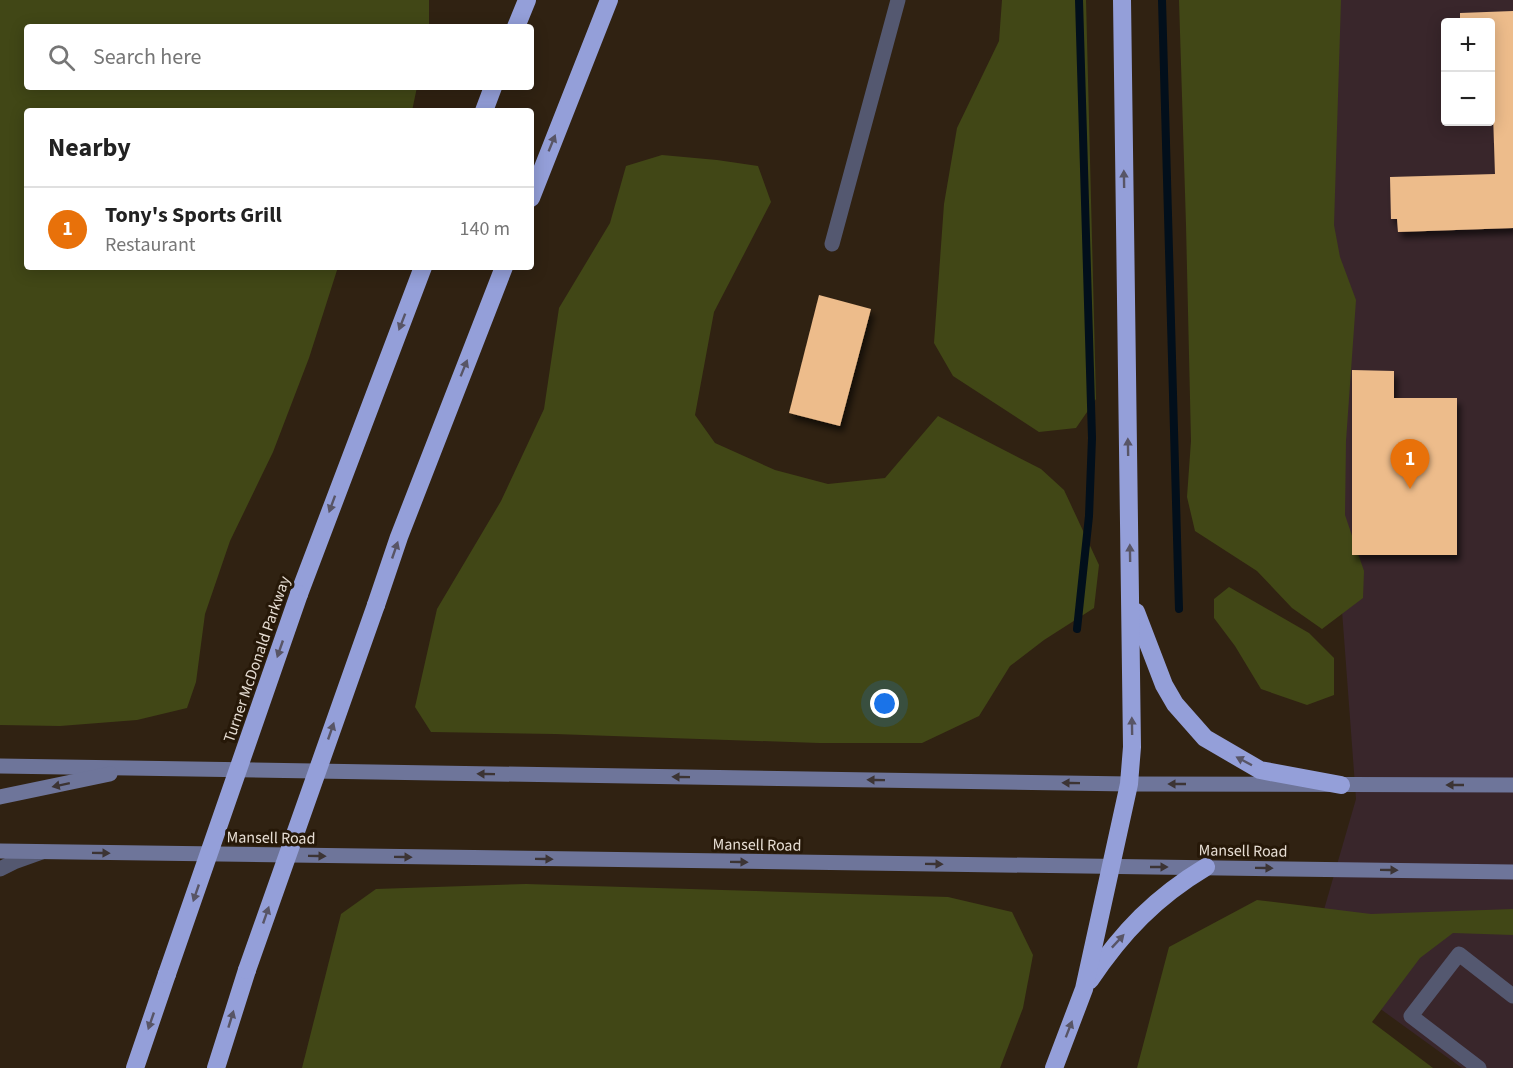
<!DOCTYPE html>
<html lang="en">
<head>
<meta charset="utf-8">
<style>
  :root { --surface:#fff; --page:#f6f6f6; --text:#222; --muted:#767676; --line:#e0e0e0; --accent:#0b8043 }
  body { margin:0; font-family:"Source Sans 3",sans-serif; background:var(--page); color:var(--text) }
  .controls { position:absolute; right:18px; top:18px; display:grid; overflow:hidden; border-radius:6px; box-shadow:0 3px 15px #0003 }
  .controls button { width:54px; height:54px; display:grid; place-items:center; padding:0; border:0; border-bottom:2px solid var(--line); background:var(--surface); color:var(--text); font:30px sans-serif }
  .you { position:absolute; left:885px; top:704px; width:21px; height:21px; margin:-15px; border:4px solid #fff; border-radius:50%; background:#1a73e8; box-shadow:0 0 0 9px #1a73e833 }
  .badge { display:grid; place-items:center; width:39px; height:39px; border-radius:50%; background:var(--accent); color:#fff; font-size:20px; font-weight:700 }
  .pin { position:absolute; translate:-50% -50px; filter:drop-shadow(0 2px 3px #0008) }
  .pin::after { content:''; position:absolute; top:32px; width:21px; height:18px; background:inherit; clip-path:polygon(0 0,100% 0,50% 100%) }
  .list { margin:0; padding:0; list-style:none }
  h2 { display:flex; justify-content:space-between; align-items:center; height:78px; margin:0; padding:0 24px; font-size:26px }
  h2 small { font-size:20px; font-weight:400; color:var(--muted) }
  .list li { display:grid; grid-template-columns:39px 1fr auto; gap:18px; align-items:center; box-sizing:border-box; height:84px; padding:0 24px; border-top:2px solid var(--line) }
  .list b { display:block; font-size:22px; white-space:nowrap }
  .list p { margin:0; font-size:20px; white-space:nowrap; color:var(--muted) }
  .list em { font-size:20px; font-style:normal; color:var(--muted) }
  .icon { flex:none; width:33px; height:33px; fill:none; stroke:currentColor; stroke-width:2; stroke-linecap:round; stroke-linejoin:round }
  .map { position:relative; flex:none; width:1513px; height:1068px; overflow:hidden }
  .search { position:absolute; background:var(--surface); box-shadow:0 3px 15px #0003; left:24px; top:24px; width:510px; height:66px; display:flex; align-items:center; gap:15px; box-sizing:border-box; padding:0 21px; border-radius:6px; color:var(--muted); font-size:22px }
  .panel { position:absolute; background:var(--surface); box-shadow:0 3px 15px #0003; left:24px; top:108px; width:510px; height:162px; border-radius:6px }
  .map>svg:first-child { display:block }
  .commercial { fill:#39262b; fill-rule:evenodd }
  .green { fill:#414716 }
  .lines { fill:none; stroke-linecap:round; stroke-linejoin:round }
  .stream { stroke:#020f1b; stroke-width:8 }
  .building { fill:#edbc8b; filter:url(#shadow) }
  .service { stroke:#545870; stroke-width:15 }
  .secondary { stroke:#6e759a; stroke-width:15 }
  .motorway { stroke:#949fd9; stroke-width:18 }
  .motorway-bridge { stroke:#949fd9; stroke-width:18 }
  .oneway { fill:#585566 }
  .oneway2 { fill:#3c3434 }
  .labels { text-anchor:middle; stroke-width:6; stroke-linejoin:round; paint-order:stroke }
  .street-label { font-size:16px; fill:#e6ddd3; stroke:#261808 }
</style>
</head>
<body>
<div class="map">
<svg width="1513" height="1068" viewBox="0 0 1513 1068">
  <defs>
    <filter id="shadow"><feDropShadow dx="3.5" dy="6" stdDeviation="3" flood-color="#0009"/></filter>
  </defs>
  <rect width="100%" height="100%" fill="#302212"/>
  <path class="commercial" d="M1301,0H1513V1068H1462L1310,958L1356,799L1316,261ZM1446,22H1490V122H1446Z"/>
  <g class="green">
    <path d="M0,0H429V27H27V87H417L412,111H27V267H338L309,358L273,452L230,541L205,614L196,682L187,708L137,720L60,726L0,725Z"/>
    <path d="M1002,0H1086L1096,399L1076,428L1039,432L953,376L934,343L944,204L957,128L999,41Z"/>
    <path d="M1179,0H1341L1334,225L1340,257L1356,300L1346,441L1345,515L1364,571L1363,598L1322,629L1292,608L1257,571L1195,531L1187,497L1191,441L1186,225Z"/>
    <path d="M662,155L717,160L758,166L771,202L714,312L695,415L715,443L775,470L828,484L885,478L938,416L1041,469L1064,490L1099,565L1094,608L1044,640L1010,666L979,716L922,743H819L555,734L431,732L415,707L437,609L501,501L544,409L559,308L610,223L626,166Z"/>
    <path d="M1229,587L1309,633L1334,658V695L1307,705L1261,689L1235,646L1214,618V599Z"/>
    <path d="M526,884L948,897L1012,912L1033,955L1023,1008L1000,1068H302L341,914L376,889Z"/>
    <path d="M1257,900L1371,914L1513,909V935L1453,933L1420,958L1372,1022L1433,1068H1137L1169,947Z"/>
  </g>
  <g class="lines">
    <g class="stream">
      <path d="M1162,0L1179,609"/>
      <path d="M1077,629L1089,516L1092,438L1079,0"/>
    </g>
  </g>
  <g class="building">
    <path d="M1513,11V228L1398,232L1397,219H1391L1390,177L1495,174L1490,22H1460V13Z"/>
    <path d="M819,295L871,309L840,426L789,413Z"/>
    <path d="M1352,370L1394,371V398H1457V555H1352Z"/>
  </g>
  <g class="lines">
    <g class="service">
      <path d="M832,244L898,0"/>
      <path d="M0,869L14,862L42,852"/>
      <path d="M1479,1068L1411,1016L1459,954L1513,996"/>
    </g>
    <g class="secondary">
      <path d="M0,766L1129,784L1513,785"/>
      <path d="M0,797L110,774"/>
      <path d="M0,851L1513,872"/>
    </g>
    <g class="motorway">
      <path d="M516,27L527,0"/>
      <path d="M484,111L493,87"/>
      <path d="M531,198L609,0"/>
      <path d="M299,594L423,267"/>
      <path d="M376,605L399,537L504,267"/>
      <path d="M1136,612L1164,685L1175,704L1205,738L1260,770L1341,785"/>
      <path d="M1090,980C1122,932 1156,897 1206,867"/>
      <path d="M135,1068L167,974"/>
      <path d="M216,1068L247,970"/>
      <path d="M1054,1068L1084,989L1129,784L1132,747L1122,0"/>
    </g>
    <g class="motorway-bridge">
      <path d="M247,970L376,605"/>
      <path d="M167,974L299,594"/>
    </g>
  </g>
  <defs><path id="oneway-solid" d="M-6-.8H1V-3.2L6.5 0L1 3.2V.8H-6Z" transform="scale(1.5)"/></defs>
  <g class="oneway">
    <use href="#oneway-solid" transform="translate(552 143) rotate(-68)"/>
    <use href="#oneway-solid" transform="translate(1124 179) rotate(-91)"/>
    <use href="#oneway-solid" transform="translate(402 322) rotate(111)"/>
    <use href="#oneway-solid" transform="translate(464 368) rotate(-68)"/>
    <use href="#oneway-solid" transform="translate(1128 447) rotate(-91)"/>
    <use href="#oneway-solid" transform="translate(332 504) rotate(110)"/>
    <use href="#oneway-solid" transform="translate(395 550) rotate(-71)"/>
    <use href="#oneway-solid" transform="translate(1130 553) rotate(-91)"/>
    <use href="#oneway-solid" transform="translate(280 649) rotate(109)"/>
    <use href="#oneway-solid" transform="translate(1132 726) rotate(-91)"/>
    <use href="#oneway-solid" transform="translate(331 731) rotate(-71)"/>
    <use href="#oneway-solid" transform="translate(1244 761) rotate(-152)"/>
    <use href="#oneway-solid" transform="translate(196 893) rotate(109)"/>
    <use href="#oneway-solid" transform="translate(266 915) rotate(-71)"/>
    <use href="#oneway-solid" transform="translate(1118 941) rotate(-47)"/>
    <use href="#oneway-solid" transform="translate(231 1019) rotate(-73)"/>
    <use href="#oneway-solid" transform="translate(151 1021) rotate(109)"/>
    <use href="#oneway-solid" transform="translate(1069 1029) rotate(-69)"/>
  </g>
  <g class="oneway2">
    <use href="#oneway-solid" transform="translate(486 774) rotate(-179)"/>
    <use href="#oneway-solid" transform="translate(681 777) rotate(-179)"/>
    <use href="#oneway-solid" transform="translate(876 780) rotate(-179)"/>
    <use href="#oneway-solid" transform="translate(1071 783) rotate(-179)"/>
    <use href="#oneway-solid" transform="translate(1177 784) rotate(-180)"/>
    <use href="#oneway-solid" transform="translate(61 785) rotate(168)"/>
    <use href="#oneway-solid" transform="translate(1455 785) rotate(-180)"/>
    <use href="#oneway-solid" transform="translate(101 853) rotate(1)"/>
    <use href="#oneway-solid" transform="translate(317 856) rotate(1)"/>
    <use href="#oneway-solid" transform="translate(403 857) rotate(1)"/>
    <use href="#oneway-solid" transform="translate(544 859) rotate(1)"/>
    <use href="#oneway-solid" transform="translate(739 862) rotate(1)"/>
    <use href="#oneway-solid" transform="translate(934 864) rotate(1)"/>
    <use href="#oneway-solid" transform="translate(1159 867)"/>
    <use href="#oneway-solid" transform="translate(1264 868) rotate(1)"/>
    <use href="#oneway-solid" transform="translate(1389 870) rotate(1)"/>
  </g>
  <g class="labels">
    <g class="street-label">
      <text transform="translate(256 659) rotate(-71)" y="6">Turner McDonald Parkway</text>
      <text transform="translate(271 837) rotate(1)" y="6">Mansell Road</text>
      <text transform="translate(757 844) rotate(1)" y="6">Mansell Road</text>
      <text transform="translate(1243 850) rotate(1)" y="6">Mansell Road</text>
    </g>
  </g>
</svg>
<div class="controls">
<button>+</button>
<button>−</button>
</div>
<div class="you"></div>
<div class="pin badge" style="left:1410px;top:489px;background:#e8710a">1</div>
<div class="search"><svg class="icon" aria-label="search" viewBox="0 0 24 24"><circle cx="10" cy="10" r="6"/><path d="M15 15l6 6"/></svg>Search here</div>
<section class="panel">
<h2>Nearby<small></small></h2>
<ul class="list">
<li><span class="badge" style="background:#e8710a">1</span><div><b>Tony's Sports Grill</b><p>Restaurant</p></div><em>140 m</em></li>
</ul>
</section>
</div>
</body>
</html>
